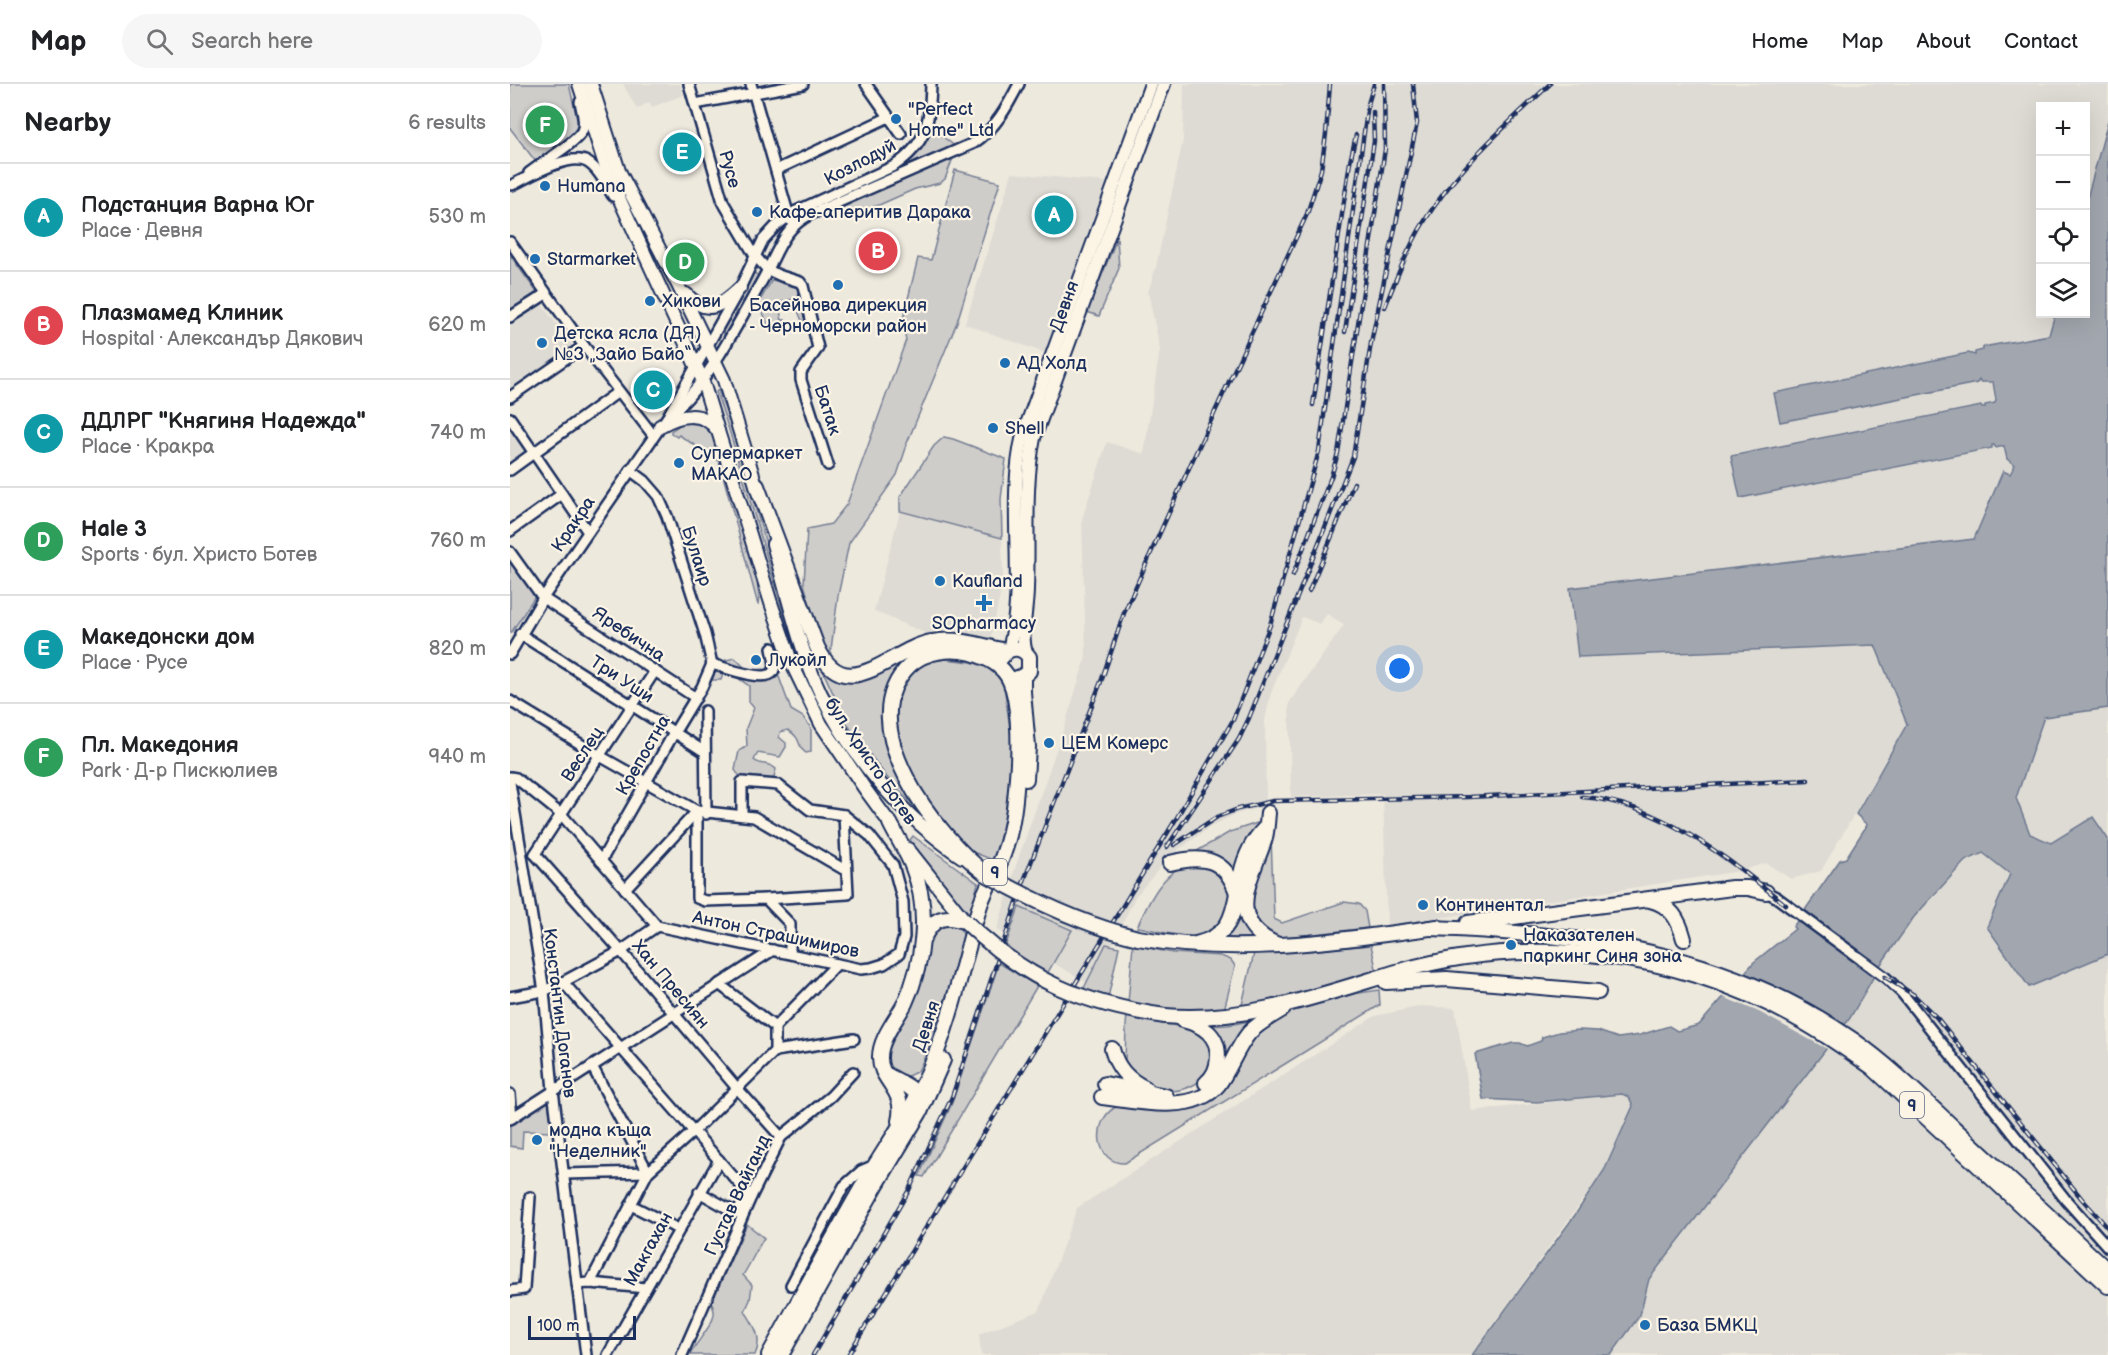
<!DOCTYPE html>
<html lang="en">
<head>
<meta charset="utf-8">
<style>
  :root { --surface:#fff; --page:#f6f6f6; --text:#202124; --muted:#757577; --line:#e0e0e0; --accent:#1f6fb2 }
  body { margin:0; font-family:"Balsamiq Sans",sans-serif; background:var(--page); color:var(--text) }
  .controls { position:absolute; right:18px; top:18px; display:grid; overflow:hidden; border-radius:0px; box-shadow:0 6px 24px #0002 }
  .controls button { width:54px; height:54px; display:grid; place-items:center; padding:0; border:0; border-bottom:2px solid var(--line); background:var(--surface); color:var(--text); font:30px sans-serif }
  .scale { position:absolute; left:18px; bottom:15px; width:108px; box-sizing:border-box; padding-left:6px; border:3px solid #1b2f5e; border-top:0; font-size:16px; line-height:21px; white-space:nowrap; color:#1b2f5e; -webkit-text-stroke:4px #fcf5e5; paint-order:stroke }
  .you { position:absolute; left:890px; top:585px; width:21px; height:21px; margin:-15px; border:4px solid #fff; border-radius:50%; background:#1a73e8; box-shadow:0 0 0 9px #1a73e833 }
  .badge { display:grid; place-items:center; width:39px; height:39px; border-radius:50%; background:var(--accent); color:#fff; font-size:20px; font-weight:700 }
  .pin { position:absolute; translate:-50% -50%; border:3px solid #fff; box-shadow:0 2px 6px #0006 }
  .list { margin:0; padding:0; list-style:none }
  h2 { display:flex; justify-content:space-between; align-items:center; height:78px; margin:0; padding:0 24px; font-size:26px }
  h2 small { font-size:20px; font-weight:400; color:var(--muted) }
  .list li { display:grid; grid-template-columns:39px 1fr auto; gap:18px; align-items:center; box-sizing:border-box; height:108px; padding:0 24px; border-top:2px solid var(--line) }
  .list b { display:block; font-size:22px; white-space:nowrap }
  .list p { margin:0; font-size:20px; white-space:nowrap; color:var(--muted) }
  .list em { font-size:20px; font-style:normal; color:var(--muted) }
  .icon { flex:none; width:33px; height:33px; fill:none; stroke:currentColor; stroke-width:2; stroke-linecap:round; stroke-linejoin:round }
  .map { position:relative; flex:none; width:1598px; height:1271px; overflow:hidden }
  header { display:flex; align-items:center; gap:36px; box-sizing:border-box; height:84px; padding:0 30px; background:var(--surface); border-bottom:2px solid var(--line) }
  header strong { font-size:28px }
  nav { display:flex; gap:33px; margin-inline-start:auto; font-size:21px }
  .search { width:420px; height:54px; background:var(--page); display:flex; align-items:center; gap:15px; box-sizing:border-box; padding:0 21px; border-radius:33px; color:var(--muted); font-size:22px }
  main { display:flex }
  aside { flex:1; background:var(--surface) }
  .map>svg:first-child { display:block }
  .built { fill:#dedbd4 }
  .green { fill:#cfcdca; stroke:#757e94; stroke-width:1.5 }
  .water { fill:#a2a7af; stroke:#6c778f; stroke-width:1.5 }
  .pier { fill:#eee9dd }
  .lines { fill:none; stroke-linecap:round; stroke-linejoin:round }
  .minor-casing { stroke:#1b2f5e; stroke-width:14 }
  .major-casing { stroke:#1b2f5e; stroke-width:16 }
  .highway-casing { stroke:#1b2f5e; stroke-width:18 }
  .minor { stroke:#fcf5e5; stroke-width:9 }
  .major { stroke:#fcf5e5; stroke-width:12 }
  .highway { stroke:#fcf5e5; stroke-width:14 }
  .rail-casing { stroke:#1b2f5e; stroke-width:4.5 }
  .rail { stroke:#fcf5e5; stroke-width:2; stroke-dasharray:7; stroke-linecap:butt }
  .highway-bridge-casing { stroke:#1b2f5e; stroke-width:18; stroke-linecap:butt }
  .highway-bridge { stroke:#fcf5e5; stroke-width:14 }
  .poi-dot { fill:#1f6fb2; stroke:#fcf5e5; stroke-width:2 }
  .labels { text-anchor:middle; stroke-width:4.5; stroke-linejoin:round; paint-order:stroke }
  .shield { fill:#fcf5e5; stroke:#5e6a86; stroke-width:1.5 }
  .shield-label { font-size:16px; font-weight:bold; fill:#1b2f5e }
  .poi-label { font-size:18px; fill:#1b2f5e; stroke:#fcf5e5; text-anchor:start }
  .street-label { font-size:18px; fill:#1b2f5e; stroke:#fcf5e5 }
</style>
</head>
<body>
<header>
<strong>Map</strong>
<div class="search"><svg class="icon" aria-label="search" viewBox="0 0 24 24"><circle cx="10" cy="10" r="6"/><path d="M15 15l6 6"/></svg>Search here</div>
<nav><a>Home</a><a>Map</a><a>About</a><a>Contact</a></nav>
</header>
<main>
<aside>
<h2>Nearby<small>6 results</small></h2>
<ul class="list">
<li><span class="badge" style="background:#0f9aa8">A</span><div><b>Подстанция Варна Юг</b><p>Place · Девня</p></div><em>530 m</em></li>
<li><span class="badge" style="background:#e0444e">B</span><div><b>Плазмамед Клиник</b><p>Hospital · Александър Дякович</p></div><em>620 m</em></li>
<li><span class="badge" style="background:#0f9aa8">C</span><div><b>ДДЛРГ &quot;Княгиня Надежда&quot;</b><p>Place · Кракра</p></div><em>740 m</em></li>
<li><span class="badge" style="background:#2e9e5b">D</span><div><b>Hale 3</b><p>Sports · бул. Христо Ботев</p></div><em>760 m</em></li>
<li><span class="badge" style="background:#0f9aa8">E</span><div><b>Македонски дом</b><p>Place · Русе</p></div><em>820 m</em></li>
<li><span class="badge" style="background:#2e9e5b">F</span><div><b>Пл. Македония</b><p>Park · Д-р Пискюлиев</p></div><em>940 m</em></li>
</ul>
</aside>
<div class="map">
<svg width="1598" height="1271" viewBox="0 0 1598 1271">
  <rect width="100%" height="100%" fill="#eee9dd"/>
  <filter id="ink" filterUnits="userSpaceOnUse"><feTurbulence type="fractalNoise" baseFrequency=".0167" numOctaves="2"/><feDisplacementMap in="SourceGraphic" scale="12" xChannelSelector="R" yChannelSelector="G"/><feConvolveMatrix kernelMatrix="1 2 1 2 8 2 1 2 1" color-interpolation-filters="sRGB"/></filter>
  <g filter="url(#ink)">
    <g class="built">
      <path d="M113,0H170L173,11L142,23L139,18L127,25Z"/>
      <path d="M674,0H1598V37L1576,118V22H1530V230H1545L1539,251L1483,298L1486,316L1484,317L1497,375L1505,380L1500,390L1493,387L1464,455L1060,504L1068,573L1365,561L1397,640L1311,787L1281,795L1256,779L1230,787L877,842L873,710L781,713L779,619L834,541L817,530L810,540L792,533L761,609L755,636L756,722L726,730L700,743L659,773L625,813L583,902L487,846L506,781L554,644L576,573L572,435L597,358L634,370L650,265L638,208L646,183L673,56Z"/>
      <path d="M502,89L596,98L535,269L455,240Z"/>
      <path d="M30,218L64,264L0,309V237Z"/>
      <path d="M0,334L23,369L0,386Z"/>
      <path d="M390,427L492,454L493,497L481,554L419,551L364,527Z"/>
      <path d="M1598,624V755L1582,733L1540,759L1520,750L1506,714L1534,633Z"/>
      <path d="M1473,768L1500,790L1477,844L1519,902L1598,870V1271H1101L1130,1231L1139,1195L1340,934L1371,880L1404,833L1455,777Z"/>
      <path d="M912,922L945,924L962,1027L1112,1010L1119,1013L1123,1019L1122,1026L1095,1085L961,1271H471L469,1250L529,1227L567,1124L865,932Z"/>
    </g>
    <g class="green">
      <path d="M0,0H59L69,44L66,50L26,78L0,44Z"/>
      <path d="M420,43L450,66L332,111L384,82Z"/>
      <path d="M441,74H443L435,95L430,99L405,105L369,121L322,136L312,134L345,117Z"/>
      <path d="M445,86L490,98L447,238L395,364H396L387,391L339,459L328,512L320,573L311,559L294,500L297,445L321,440L337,420L396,256L392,239L408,174L421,176Z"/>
      <path d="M607,154L609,184L589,232L577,228Z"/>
      <path d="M0,171L28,210L0,229Z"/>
      <path d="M244,189L248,191L220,244L214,250L212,245Z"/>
      <path d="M262,196L285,201L287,203L297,237L293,239L283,215L268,219L272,236H276L265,240V242L259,244L249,218Z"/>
      <path d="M208,306L222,345L290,573L371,705L368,707L327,653L294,592L274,531L219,346L206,308Z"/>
      <path d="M173,339C188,339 197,340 205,354L247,498L249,513L248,521L209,377L169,351L167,353L161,349V347Z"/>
      <path d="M434,353L443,355L496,375L491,415L492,454L390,427V413L424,362Z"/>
      <path d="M0,472L27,509L1,549L0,547Z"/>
      <path d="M402,568L381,600L374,618V637L411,729L382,700L337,640L313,587L317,585L325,591Z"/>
      <path d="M225,574L237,586L259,585L264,592L269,593L281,626L293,633L301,644V668L296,669C286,662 293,655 278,646L270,648L269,653L276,659V663L270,673L248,669L244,676C250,682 259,678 266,685L263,697C249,696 232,699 225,686L229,667L237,662L236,644L244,624L239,618V602L225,592L213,590L211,596H202L201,593L208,578Z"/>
      <path d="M435,575L461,578L483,585L494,601L503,667L500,709L493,750L483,776L455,765L420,723L392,672L383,630L388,608L400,588L412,579Z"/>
      <path d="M747,739L748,743C734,760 730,773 727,794C717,776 706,769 685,768L720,748Z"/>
      <path d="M403,752L468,799L460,830L444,814L400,756Z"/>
      <path d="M761,753L764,835L772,839L834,818L849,820L855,827L858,844L768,854L750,846L741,828V810Z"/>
      <path d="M686,778L714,790C720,807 726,821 713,837C691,865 657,847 627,843C639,817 655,782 686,778Z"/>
      <path d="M509,823L562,846L537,890L495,863Z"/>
      <path d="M731,831L735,844L744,854L710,855L722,844Z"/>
      <path d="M438,840L449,843L455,853L453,863L417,968L408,987L398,992L387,991L379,984L377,970L392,937L421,846L430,841Z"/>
      <path d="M596,860L609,863L598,914L573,906Z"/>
      <path d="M623,861L663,869L711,872L721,876L725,882L714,926H656L655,940C667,942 681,943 691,950C734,980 659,1043 615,979L616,942Z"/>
      <path d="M861,861L867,889L765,918L731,925L744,869L782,868Z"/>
      <path d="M489,879L527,902L414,1093L409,1092L442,1019Z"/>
      <path d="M869,906L870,921L615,1079C586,1080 581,1039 604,1024C616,1017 663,1023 679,1024L731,972L744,955L772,930L843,910Z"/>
      <path d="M746,936L714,981L698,942L718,941Z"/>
      <path d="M38,1014L42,1048L13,1047L12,1064L0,1062V1040Z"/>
      <path d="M237,1140L254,1154C246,1166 241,1179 233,1191L242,1201L240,1216L235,1227C244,1241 253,1254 245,1271H180C186,1257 206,1239 204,1227C203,1224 202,1221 202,1217Z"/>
    </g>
    <path class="water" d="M1598,37V624L1534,633L1506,714L1520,750L1541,759L1583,733L1598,755V870L1519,903L1477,843L1500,790L1473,769L1455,777L1404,833L1371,880L1340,934L1139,1195L1130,1231L1101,1271H962L1065,1131L1095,1085L1123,1022L1119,1013L1112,1010L1027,1018L973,1015L965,970L1003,959H1010L1017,962L1031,957L1032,953L1049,948L1069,946L1088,947L1108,954L1130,951L1159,942L1167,947L1189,941L1244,878L1285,845L1283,843L1330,776L1336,774L1357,741L1346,730L1397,640L1365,561L1068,573L1060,504L1464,455L1493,387L1500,390L1505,381L1497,375L1494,362L1486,364L1484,361H1482V364L1230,414L1221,372L1471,322L1472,324H1475V321L1485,319L1486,316L1483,298H1470L1469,296L1467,299L1270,338L1264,309L1458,269L1465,271V268L1473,266V263L1539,251L1545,230H1576V118Z"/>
    <g class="pier">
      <path d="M1291,825L1372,885L1366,895L1285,835Z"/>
      <path d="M1229,891L1264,904L1336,944L1319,966L1249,928L1211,912Z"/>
    </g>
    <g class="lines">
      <g class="minor-casing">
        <g id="minor">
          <path d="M179,0L213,118L245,172L258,186L271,192L290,198L293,202L308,264L291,288V296L318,381"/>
          <path d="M241,0L280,136"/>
          <path d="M356,0L391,50"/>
          <path d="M185,20L293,0"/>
          <path d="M266,86L379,33"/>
          <path d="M19,89C31,79 66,59 72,47C76,39 72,27 70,18"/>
          <path d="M2,101C19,93 59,68 77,78C89,85 96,101 103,112"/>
          <path d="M0,158L74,262L143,351"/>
          <path d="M0,233L36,210"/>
          <path d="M0,313L74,262"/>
          <path d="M167,325C204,289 228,239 253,195C268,168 272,145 301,130L464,59C486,44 497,23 509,0"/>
          <path d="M0,334L78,448"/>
          <path d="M0,386L108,308"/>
          <path d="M120,386L135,397L148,412L157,432L195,550L202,580"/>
          <path d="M0,447L52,410"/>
          <path d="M0,468L33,514L186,614"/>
          <path d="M10,550L195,668"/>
          <path d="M0,570L33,514L158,332L230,204L253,156L265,143L284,128L384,82C417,60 420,38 421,0"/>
          <path d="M202,580C213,583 255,599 263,588C267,582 263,571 262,564"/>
          <path d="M0,617L90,672L187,727L244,733L335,786"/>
          <path d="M195,627L196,730"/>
          <path d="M0,693L6,694L52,731L147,842L351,885L361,884L374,880L389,870L394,853L393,818L383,781L359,751L334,731L300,726L268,701L232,698V731"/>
          <path d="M0,699L34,907L43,1006L76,1271"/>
          <path d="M187,727V814L195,817L256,815L280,840V869"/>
          <path d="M25,770L111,867L226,1003L271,1053"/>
          <path d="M25,770L145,587"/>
          <path d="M91,777L164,649L192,603L202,580"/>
          <path d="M115,805L187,727"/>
          <path d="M1256,808L1266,813L1375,893L1392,909L1556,1116L1598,1163"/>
          <path d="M256,815L338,810L334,731"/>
          <path d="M53,898L241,1113L227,1126L221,1127"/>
          <path d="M209,900L265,943"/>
          <path d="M0,913L34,907L53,898L111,867L147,842"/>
          <path d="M265,967L344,955"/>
          <path d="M0,1010L2,1034"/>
          <path d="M0,1035L263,866"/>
          <path d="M54,1090L138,1088L82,982"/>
          <path d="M189,1108L226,1129"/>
          <path d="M121,1121L168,1145"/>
          <path d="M80,1199L138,1088L184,1047L265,967V943L327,880"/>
          <path d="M67,1200L80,1199L136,1204"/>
          <path d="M281,1201L334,1102L351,1087L365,1081"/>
          <path d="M0,1207L14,1205L20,1113"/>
          <path d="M98,1271L209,1076"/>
          <path d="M172,1271L241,1113L271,1053L321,1012L343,988"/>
        </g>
      </g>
      <g class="major-casing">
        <g id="major">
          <path d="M69,0L98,90L192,295L261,519L282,580L311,640L355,705L385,746"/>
          <path d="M81,0L109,87L167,199L214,296L249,411"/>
          <path d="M176,210C197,233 211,222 230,204"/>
          <path d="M150,342C169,331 193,325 208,347"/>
          <path d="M263,460C277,509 288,561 310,608C340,672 393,733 452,773"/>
          <path d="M499,566C517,495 496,422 513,351L641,0"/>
          <path d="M516,569C510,550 517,525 517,505C519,454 514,403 524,354L654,0"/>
          <path d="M398,765L456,838"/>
        </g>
      </g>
      <g class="highway-casing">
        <g id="highway">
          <path d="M247,402L307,563C336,625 380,565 422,558C447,553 472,562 496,567"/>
          <path d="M492,573C499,562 512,562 519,573V587L513,592L505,595"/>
          <path d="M513,592V608L518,663L516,695"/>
          <path d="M758,729C757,738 757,749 754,757C740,798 714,838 768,861"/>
          <path d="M380,739C387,754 397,768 403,784C420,826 414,878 395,919C387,935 370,954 370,973C369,997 397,1005 389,1037"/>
          <path d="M660,779C692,771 715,773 727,809"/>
          <path d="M1140,816C1161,821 1169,836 1174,855"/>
          <path d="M958,839L1222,804H1238L1256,808"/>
          <path d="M919,844C1070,849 1215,867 1343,956C1380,982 1412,1014 1445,1045C1496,1092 1547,1140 1598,1187"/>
          <path d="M628,854C728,872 828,857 927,843"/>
          <path d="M413,855C423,833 435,830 456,838"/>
          <path d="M686,860C727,850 723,822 731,790C735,772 742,757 755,744"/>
          <path d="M876,898L937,895L1088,908"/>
          <path d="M655,932C737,939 813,910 890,887C1021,850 1167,867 1286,934C1313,948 1337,966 1362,983L1598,1202"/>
          <path d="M672,936C682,938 690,941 698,948C712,961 711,987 696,999"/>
          <path d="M602,965C607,984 617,995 635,1004"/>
          <path d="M377,991C389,998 406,1003 409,1017"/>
          <path d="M595,1000L656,1012"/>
          <path d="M592,1013C625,1017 683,1031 708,1001C720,985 726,965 739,949C748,939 762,932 773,925"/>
          <path d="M259,1271C291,1213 322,1155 355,1098C375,1064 400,1030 416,994C441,939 453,878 470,821C476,803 487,788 493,771C504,742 506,709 508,679C509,657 509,617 500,597C493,581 478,574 462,569C441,564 416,566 400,581C338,640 427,752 476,790"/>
          <path d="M271,1271L365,1103L410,1028L433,976"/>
        </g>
      </g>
      <use href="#minor" class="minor"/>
      <use href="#major" class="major"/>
      <use href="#highway" class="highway"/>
      <g class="rail-casing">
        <g id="rail">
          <path d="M875,223C888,189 902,154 923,124C955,77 999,39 1040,0"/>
          <path d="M835,248L864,57L863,28"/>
          <path d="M803,321L840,78L846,51"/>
          <path d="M783,491L821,393L828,369L875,65L874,0"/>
          <path d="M799,507L844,399"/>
          <path d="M1072,713C1148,718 1219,775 1276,821"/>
          <path d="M664,761L707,733L728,725L763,717L959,713L1298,696"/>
          <path d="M657,763L729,655L739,634L843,373L861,259L907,39L903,0"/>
          <path d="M1375,893L1404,911L1427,934L1572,1115L1598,1144"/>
          <path d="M303,1271L399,1106L442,1013L515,794L592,595L614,529L683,375L797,130L811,86L816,50L820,0"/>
          <path d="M338,1271L666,735L723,636L760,541L809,367L858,20L864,0"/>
        </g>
      </g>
      <use href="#rail" class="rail"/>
      <g class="highway-bridge-casing">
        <g id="highway-bridge">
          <path d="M476,790C525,818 574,841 628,854"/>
          <path d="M456,838C517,897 573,920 655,932"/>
        </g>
      </g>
      <use href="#highway-bridge" class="highway-bridge"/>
    </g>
  </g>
  <g class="poi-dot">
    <circle cx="386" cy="35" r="6"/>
    <circle cx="35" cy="102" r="6"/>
    <circle cx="247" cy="128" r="6"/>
    <circle cx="25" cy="175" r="6"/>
    <circle cx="328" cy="201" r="6"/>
    <circle cx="140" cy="217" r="6"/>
    <circle cx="32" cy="259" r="6"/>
    <circle cx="495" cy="279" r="6"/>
    <circle cx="483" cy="344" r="6"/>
    <circle cx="169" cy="379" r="6"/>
    <circle cx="430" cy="497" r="6"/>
    <path d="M471 510h6v6h6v6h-6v6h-6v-6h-6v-6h6z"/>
    <circle cx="246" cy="576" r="6"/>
    <circle cx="539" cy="659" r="6"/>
    <circle cx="913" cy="821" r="6"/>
    <circle cx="1001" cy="861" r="6"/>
    <circle cx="27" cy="1056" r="6"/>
    <circle cx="1135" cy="1241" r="6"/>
  </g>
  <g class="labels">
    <g class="shield">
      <rect x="473" y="775" width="24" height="26" rx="4.5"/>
      <rect x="1390" y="1008" width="24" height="26" rx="4.5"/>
    </g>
    <g class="shield-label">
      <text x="485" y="794">9</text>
      <text x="1402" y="1027">9</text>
    </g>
    <g class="poi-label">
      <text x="398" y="31">"Perfect<tspan x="398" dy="21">Home" Ltd</tspan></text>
      <text x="47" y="108">Humana</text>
      <text x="259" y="134">Кафе-аперитив Дарака</text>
      <text x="37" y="181">Starmarket</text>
      <text x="152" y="223">Хикови</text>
      <text x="328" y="227" text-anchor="middle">Басейнова дирекция<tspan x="328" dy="21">- Черноморски район</tspan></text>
      <text x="44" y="255">Детска ясла (ДЯ)<tspan x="44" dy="21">№3 „Зайо Байо“</tspan></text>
      <text x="507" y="285">АД Холд</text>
      <text x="495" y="350">Shell</text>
      <text x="181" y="375">Супермаркет<tspan x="181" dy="21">МАКАО</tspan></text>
      <text x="442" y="503">Kaufland</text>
      <text x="474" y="545" text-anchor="middle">SOpharmacy</text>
      <text x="258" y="582">Лукойл</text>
      <text x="551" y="665">ЦЕМ Комерс</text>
      <text x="925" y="827">Континентал</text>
      <text x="1013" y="857">Наказателен<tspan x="1013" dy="21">паркинг Синя зона</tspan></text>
      <text x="39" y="1052">модна къща<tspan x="39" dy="21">"Неделник"</tspan></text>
      <text x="1147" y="1247">База БМКЦ</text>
    </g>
    <g class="street-label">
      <text transform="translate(350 78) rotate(-28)" y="6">Козлодуй</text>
      <text transform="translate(220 85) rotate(74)" y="6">Русе</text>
      <text transform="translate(554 222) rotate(-70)" y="6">Девня</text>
      <text transform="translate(318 326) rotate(72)" y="6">Батак</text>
      <text transform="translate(63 440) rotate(-56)" y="6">Кракра</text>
      <text transform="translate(187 472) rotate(72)" y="6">Булаир</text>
      <text transform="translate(119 550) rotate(34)" y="6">Яребична</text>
      <text transform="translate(112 595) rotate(33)" y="6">Три Уши</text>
      <text transform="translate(72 670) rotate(-57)" y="6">Веслец</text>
      <text transform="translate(133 671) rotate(-60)" y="6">Крепостна</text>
      <text transform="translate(361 677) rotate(56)" y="6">бул. Христо Ботев</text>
      <text transform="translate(266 850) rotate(12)" y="6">Антон Страшимиров</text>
      <text transform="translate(161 900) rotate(50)" y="6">Хан Пресиян</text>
      <text transform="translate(50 929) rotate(83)" y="6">Константин Доганов</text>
      <text transform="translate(416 942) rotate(-72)" y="6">Девня</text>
      <text transform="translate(227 1111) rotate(-65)" y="6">Густав Вайганд</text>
      <text transform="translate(138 1165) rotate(-61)" y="6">Макгахан</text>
    </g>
  </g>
</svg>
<div class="controls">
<button>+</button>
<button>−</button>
<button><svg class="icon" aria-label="locate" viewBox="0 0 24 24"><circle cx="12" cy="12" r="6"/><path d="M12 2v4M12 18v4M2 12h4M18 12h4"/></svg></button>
<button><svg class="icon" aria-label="layers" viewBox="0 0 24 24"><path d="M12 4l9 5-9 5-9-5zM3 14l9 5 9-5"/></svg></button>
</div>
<div class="scale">100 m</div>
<div class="you"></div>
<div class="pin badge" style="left:544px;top:131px;background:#0f9aa8">A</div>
<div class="pin badge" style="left:368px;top:167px;background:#e0444e">B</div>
<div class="pin badge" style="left:143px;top:306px;background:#0f9aa8">C</div>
<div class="pin badge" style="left:175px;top:178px;background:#2e9e5b">D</div>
<div class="pin badge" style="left:172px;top:68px;background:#0f9aa8">E</div>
<div class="pin badge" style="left:35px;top:41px;background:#2e9e5b">F</div>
</div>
</main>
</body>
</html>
